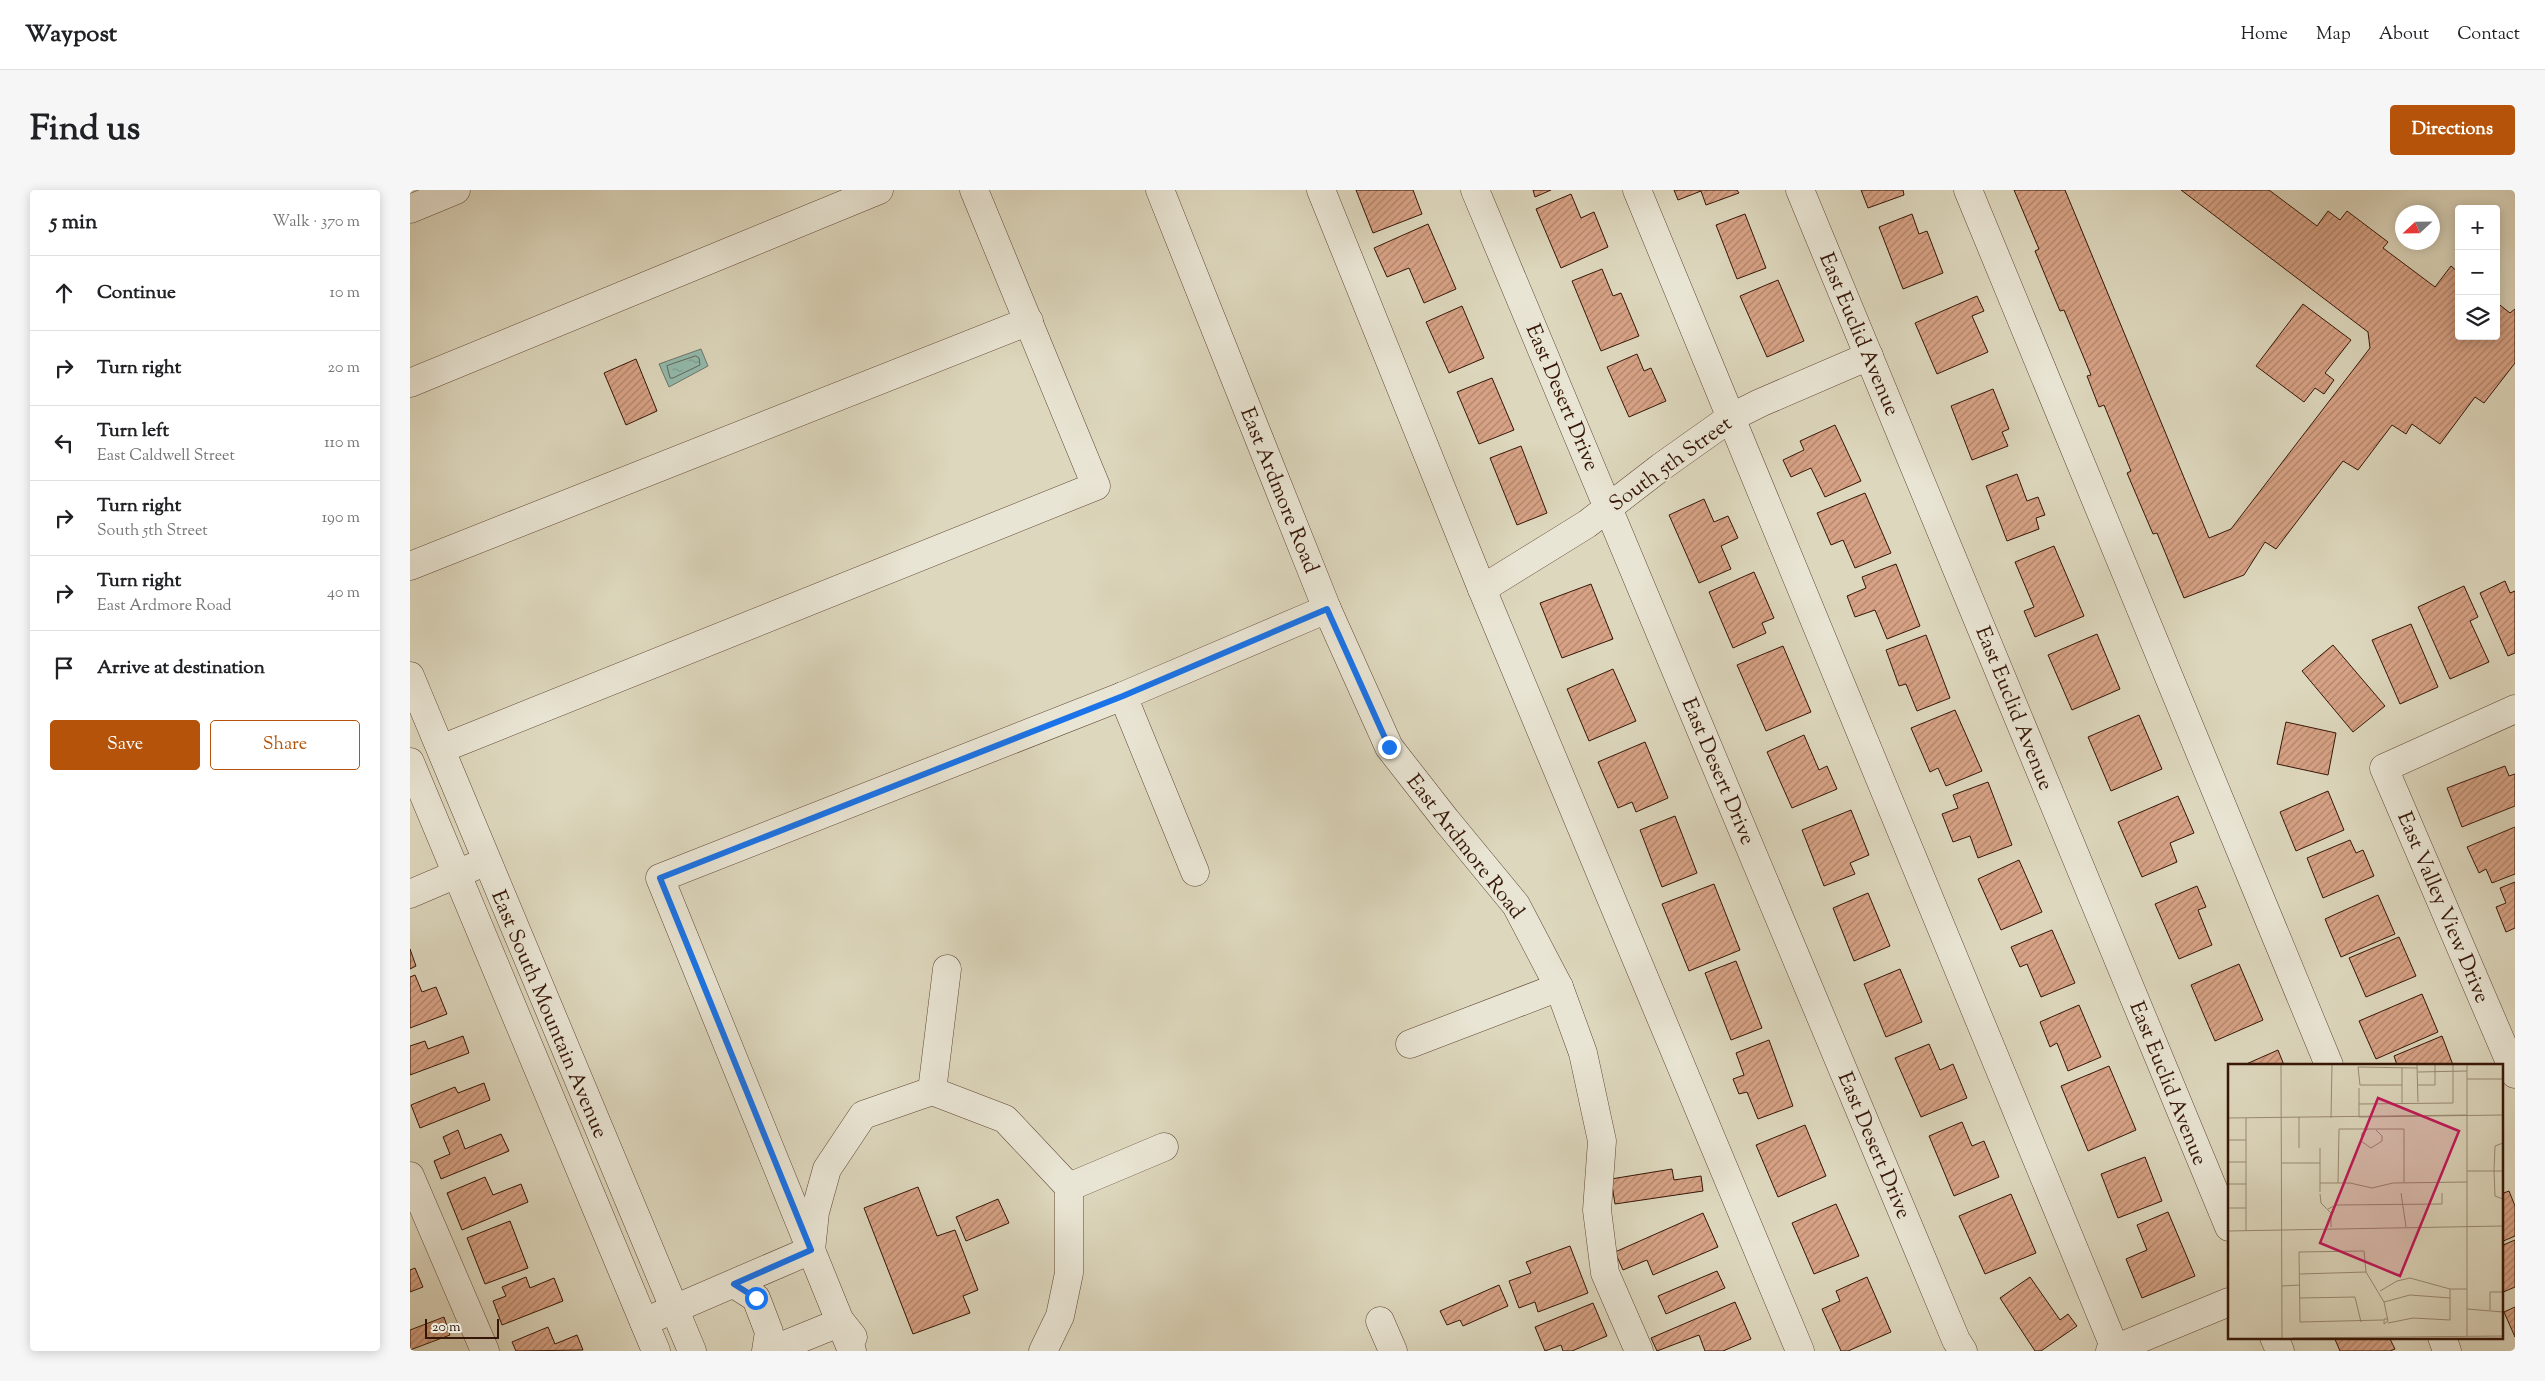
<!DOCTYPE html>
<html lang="en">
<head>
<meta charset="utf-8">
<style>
  :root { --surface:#fff; --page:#f6f6f6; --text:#202124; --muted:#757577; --line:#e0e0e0; --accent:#b45309 }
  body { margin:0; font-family:"Sorts Mill Goudy",serif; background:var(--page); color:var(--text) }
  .controls { position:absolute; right:15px; top:15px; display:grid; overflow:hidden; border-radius:5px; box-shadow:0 2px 12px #0003 }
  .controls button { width:45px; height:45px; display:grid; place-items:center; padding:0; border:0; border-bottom:1px solid var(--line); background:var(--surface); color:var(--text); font:25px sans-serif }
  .compass { position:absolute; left:1985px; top:15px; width:45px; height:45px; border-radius:50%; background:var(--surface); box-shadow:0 2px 12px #0003; rotate:248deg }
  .scale { position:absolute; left:15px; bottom:12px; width:74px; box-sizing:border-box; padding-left:5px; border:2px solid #361606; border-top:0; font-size:14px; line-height:18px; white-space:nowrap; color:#361606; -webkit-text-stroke:4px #e9e5d4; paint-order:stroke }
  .stop { position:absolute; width:15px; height:15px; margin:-11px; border:4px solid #1a73e8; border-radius:50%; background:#fff }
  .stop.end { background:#1a73e8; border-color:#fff; box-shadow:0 1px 5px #0008 }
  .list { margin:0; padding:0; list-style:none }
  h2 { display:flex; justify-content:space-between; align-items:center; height:65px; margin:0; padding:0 20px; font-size:21px }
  h2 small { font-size:16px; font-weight:400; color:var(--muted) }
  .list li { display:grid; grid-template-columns:32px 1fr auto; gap:15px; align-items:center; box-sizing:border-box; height:75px; padding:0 20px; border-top:1px solid var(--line) }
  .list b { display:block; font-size:19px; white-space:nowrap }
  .list p { margin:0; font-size:16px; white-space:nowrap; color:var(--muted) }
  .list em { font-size:16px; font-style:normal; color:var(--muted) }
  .actions { display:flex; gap:10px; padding:15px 20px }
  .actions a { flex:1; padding:11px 0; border:1px solid var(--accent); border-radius:5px; text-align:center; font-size:18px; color:var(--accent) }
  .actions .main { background:var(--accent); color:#fff }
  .icon { flex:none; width:28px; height:28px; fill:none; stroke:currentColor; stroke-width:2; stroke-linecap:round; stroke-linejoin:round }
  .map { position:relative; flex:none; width:2105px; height:1161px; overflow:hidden; border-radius:5px }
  header { display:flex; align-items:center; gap:30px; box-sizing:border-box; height:70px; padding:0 25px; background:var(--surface); border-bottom:1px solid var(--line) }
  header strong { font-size:24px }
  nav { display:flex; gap:28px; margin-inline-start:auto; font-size:18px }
  .intro { display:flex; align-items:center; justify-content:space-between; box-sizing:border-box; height:120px; padding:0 30px }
  h1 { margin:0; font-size:35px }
  .button { padding:12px 22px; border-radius:5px; background:var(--accent); color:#fff; font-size:18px; font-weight:700 }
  main { display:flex; gap:30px; padding:0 30px }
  aside { flex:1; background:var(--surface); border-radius:5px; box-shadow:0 2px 12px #0003 }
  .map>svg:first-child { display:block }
  .water { fill:url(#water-ripples); stroke:#6e786a }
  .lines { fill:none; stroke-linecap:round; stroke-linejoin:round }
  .shore { stroke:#64685a; stroke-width:1 }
  .building { fill:url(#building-hatch); stroke:#361606 }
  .minor-casing { stroke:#604634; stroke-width:29 }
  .minor { stroke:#e9e5d4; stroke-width:28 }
  .route { stroke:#1a73e8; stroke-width:6 }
  .labels { text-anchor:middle; stroke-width:4; stroke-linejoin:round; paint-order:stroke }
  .street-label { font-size:21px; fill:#361606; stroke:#e9e5d4 }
  .inset-road { fill:none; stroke:#9a8a74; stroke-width:1 }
  .view { fill:#c2185b; fill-opacity:0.15; stroke:#c2185b; stroke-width:2.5 }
  .inset-edge { fill:none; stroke:#361606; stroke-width:2.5 }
</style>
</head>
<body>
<header>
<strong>Waypost</strong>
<nav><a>Home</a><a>Map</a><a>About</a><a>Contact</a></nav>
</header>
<div class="intro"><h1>Find us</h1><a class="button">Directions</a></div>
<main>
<aside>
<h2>5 min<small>Walk · 370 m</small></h2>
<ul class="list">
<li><svg class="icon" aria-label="ahead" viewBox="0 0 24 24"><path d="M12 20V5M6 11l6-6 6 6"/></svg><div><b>Continue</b></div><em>10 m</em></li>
<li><svg class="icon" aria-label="right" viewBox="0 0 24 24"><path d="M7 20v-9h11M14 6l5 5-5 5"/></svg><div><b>Turn right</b></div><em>20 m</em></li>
<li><svg class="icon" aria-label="left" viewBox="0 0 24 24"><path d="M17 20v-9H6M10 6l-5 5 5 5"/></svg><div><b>Turn left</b><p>East Caldwell Street</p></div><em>110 m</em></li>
<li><svg class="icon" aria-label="right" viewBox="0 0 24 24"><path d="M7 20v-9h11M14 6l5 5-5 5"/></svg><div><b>Turn right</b><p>South 5th Street</p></div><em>190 m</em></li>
<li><svg class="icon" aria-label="right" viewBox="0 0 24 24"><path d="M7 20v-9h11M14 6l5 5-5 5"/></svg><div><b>Turn right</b><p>East Ardmore Road</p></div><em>40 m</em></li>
<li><svg class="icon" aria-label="arrive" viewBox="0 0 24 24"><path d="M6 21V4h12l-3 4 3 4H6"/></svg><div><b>Arrive at destination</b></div></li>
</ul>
<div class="actions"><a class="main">Save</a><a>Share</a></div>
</aside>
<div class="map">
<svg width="2105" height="1161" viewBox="0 0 2105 1161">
  <defs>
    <pattern id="water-ripples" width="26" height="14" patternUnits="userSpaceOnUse" patternTransform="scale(1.25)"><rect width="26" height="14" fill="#93baad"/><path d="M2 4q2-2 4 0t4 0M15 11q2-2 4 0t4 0" fill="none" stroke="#7f9f93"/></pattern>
    <pattern id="building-hatch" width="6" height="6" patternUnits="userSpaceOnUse" patternTransform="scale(1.25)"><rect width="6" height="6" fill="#d7a285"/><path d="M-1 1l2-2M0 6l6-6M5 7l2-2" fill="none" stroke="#af836b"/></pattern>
  </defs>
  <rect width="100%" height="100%" fill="#ddd7bd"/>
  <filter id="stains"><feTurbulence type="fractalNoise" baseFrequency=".004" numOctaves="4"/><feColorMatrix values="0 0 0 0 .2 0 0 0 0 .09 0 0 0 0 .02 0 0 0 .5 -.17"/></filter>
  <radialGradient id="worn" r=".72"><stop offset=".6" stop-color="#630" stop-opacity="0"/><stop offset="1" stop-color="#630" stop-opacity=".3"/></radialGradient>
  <path class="water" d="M291,159L298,176L259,197L249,174Z"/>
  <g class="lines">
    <path class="shore" d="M286,166L289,168L290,175L263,188H260L257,176Z"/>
  </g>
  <g class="building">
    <path d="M946,0H1003L1012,24L963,43Z"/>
    <path d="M1123,0H1141L1125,7Z"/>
    <path d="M1264,0H1327L1329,3L1296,15L1291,1L1268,10Z"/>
    <path d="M1451,0H1493L1494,5L1458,18Z"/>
    <path d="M1604,0H1655L1799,348L1821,339L1960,158L1958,142L1771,0H1859L1907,36L1918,21L1930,30L1937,21L1978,52L1973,58L2025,97L2041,76L2049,83V146H2086V112L2100,123L2105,119V173L2074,213L2065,207L2030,254L2002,234L1996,244L1982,235L1948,280L1933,271L1866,359L1855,352L1834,385L1774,408L1747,343L1743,344L1717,283L1721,281L1694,215L1689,217L1677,186L1681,185L1654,120L1650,121L1625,61L1629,59Z"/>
    <path d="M1161,4L1171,28L1184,22L1198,57L1151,78L1126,19Z"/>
    <path d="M1335,24L1356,78L1327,89L1306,35Z"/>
    <path d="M1502,24L1509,44L1517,41L1533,83L1493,99L1469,37Z"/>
    <path d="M1018,34L1046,99L1014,113L999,78L977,87L964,58Z"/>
    <path d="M1192,79L1203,106L1211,103L1229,146L1191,161L1162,91Z"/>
    <path d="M1368,90L1394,151L1357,167L1330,106Z"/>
    <path d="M1567,106L1574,121L1562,126L1578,162L1527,184L1505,133Z"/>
    <path d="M1893,114L1941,150L1915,183L1924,190L1914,204L1905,198L1894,212L1846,176Z"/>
    <path d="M1052,116L1074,168L1039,183L1016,132Z"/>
    <path d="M1227,164L1234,181L1241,178L1256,211L1219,227L1197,177Z"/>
    <path d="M226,169L247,221L216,235L194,183Z"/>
    <path d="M1082,188L1104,240L1069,254L1047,202Z"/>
    <path d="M1583,199L1599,239L1592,242L1598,256L1562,270L1541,216Z"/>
    <path d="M1425,235L1451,291L1415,307L1401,278L1381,287L1373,270L1394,260L1390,251Z"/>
    <path d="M1111,256L1137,323L1107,335L1080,268Z"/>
    <path d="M1607,284L1617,311L1628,307L1635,325L1626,328L1629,339L1597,351L1576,296Z"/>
    <path d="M1455,303L1481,363L1445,378L1433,350L1421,355L1407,323Z"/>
    <path d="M1294,309L1304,332L1318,326L1328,348L1311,356L1321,379L1289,393L1259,325Z"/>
    <path d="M1644,356L1674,426L1625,447L1614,421L1624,417L1605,372Z"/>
    <path d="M1486,374L1510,436L1477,449L1465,420L1445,427L1437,406L1456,398L1452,387Z"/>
    <path d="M1344,382L1364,428L1352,433L1356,443L1323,458L1299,402Z"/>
    <path d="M2095,391L2100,403L2105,401V463L2098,466L2070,403Z"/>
    <path d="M1181,394L1203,449L1152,468L1130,413Z"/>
    <path d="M2054,396L2068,427L2060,431L2079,472L2040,489L2008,417Z"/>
    <path d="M2001,434L2028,497L1990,514L1962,450Z"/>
    <path d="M1687,444L1710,499L1662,520L1638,465Z"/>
    <path d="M1516,445L1540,508L1507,521L1496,494L1489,496L1476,460Z"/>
    <path d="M1923,455L1975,516L1943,542L1892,481Z"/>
    <path d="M1373,456L1401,522L1356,541L1327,475Z"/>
    <path d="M1203,479L1226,531L1179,551L1157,499Z"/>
    <path d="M1545,520L1572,581L1536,596L1528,578L1520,582L1501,538Z"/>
    <path d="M1729,525L1752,579L1701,601L1678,547Z"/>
    <path d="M1876,532L1926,543L1918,585L1867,574Z"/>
    <path d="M1394,545L1409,580L1417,576L1427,599L1382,618L1357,562Z"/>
    <path d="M1235,552L1258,608L1226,622L1222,612L1208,618L1188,572Z"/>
    <path d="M2095,576L2099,586L2105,584V616L2052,637L2037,598Z"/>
    <path d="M1578,592L1602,655L1568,668L1560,646L1543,652L1532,624L1548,618L1543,605Z"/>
    <path d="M1918,601L1934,640L1886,661L1870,622Z"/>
    <path d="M1768,606L1784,643L1760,653L1767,672L1732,687L1708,632Z"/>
    <path d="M1441,620L1459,665L1440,673L1445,684L1414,696L1392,640Z"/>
    <path d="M1265,626L1287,683L1252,697L1230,640Z"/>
    <path d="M2105,637V684L2082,693L2076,679L2069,683L2057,657Z"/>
    <path d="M1940,650L1946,663L1953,660L1964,686L1913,708L1897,668Z"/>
    <path d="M1609,670L1632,722L1591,740L1568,689Z"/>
    <path d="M2105,692V738L2096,742L2086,717L2096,713L2090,698Z"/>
    <path d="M1304,694L1330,760L1279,781L1252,714Z"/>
    <path d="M1787,696L1796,717L1788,720L1802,755L1769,769L1745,714Z"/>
    <path d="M1458,703L1480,756L1444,771L1423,718Z"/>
    <path d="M1968,705L1985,744L1931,767L1915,729Z"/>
    <path d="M1642,740L1665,793L1631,807L1617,774L1610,777L1601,757Z"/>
    <path d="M1989,747L2006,786L1956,807L1939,768Z"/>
    <path d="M0,759L6,776L0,779Z"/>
    <path d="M1326,771L1352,838L1321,850L1295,783Z"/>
    <path d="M1829,774L1853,830L1805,851L1781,795Z"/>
    <path d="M1490,779L1512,832L1476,847L1454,794Z"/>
    <path d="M5,785L12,802L26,797L37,824L0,838V787Z"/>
    <path d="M2012,804L2028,842L1966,869L1949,831Z"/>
    <path d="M1669,815L1691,867L1658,881L1647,853L1640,857L1630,832Z"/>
    <path d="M53,846L59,863L0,885V856L15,851L18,859Z"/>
    <path d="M2032,846L2043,875H1987L1984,866Z"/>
    <path d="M1359,850L1383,916L1348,929L1337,902L1329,904L1323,889L1334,885L1326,863Z"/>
    <path d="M1519,854L1530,880L1543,874L1557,908L1511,927L1485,868Z"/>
    <path d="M1868,860L1874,875H1834Z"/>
    <path d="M1699,876L1726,940L1678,961L1651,896Z"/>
    <path d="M74,893L80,910L10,938L1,915L45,897L48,903Z"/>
    <path d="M1552,932L1562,956L1574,951L1589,987L1544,1006L1519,946Z"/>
    <path d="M1395,935L1416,986L1368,1007L1346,955Z"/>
    <path d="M48,940L55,959L91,944L99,961L31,989L24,971L40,964L33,947Z"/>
    <path d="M1735,967L1752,1011L1708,1028L1691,984Z"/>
    <path d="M1262,979L1264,990L1291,986L1293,1001L1205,1014L1201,989Z"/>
    <path d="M75,987L83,1005L111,994L118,1012L52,1040L37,1003Z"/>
    <path d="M508,997L527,1046L545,1040L568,1100L553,1106L560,1123L503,1144L454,1018Z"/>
    <path d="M2099,1001L2105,1016V1046L2091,1052V1004Z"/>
    <path d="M1601,1004L1626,1063L1575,1084L1549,1026Z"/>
    <path d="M588,1009L599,1033L556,1051L546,1027Z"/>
    <path d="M1426,1014L1449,1066L1404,1084L1382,1033Z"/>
    <path d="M1758,1022L1785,1086L1732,1108L1716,1069L1737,1060L1727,1035Z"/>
    <path d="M1293,1023L1308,1057L1243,1085L1237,1070L1213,1080L1205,1062Z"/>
    <path d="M100,1031L118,1078L75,1094L57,1048Z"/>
    <path d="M2105,1050V1097L2091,1103V1056Z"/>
    <path d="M1160,1056L1178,1103L1128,1122L1125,1112L1109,1118L1099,1091L1121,1083L1116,1072Z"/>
    <path d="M5,1078L13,1097L0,1102V1080Z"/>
    <path d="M1307,1081L1315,1098L1256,1124L1248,1106Z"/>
    <path d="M116,1087L120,1098L144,1088L153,1111L92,1135L83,1111L96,1106L92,1097Z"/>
    <path d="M1457,1087L1481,1142L1438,1161H1431L1412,1119L1430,1111L1426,1101Z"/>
    <path d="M1620,1087L1650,1130L1658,1124L1667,1136L1631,1161H1625L1590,1108Z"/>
    <path d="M1089,1095L1098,1116L1053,1136L1050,1130L1037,1135L1030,1121Z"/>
    <path d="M1325,1112L1341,1149L1313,1161H1295L1289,1145L1247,1161L1241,1148Z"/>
    <path d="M1183,1113L1197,1146L1162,1161H1153L1151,1155L1135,1161L1125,1137Z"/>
    <path d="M2105,1117V1147L2094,1122Z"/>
    <path d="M34,1127L40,1145L0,1160V1140Z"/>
    <path d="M138,1137L145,1154L167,1145L173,1160L106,1161L102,1152Z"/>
    <path d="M1924,1147H1979L1985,1159L1980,1161H1930Z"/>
  </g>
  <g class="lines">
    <g class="minor-casing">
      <g id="minor">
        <path d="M750,0L917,419L979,557L1036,630L1106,715L1149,797L1173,863L1192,951L1187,1020L1195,1083L1229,1161"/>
        <path d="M911,0L1072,399L1390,1161"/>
        <path d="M1065,0L1546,1150L1553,1161"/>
        <path d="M1227,0L1706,1161"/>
        <path d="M1390,0L1819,1037"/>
        <path d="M1558,0L1919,875"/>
        <path d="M0,19L46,0"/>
        <path d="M0,193L469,0"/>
        <path d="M0,376L619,131"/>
        <path d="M1072,399L1177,334L1251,277L1320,228L1350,213L1459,166"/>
        <path d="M0,486L282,1161"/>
        <path d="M713,506L785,682"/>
        <path d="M2105,519L1974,578L2105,884"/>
        <path d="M31,559L686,296L564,0"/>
        <path d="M0,572L246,1161"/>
        <path d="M0,704L63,677"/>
        <path d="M1000,854L1149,797"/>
        <path d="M522,901L537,779"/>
        <path d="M0,986L75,1161"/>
        <path d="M659,997L754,957"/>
        <path d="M324,1094L346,1108L359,1142L356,1161"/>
        <path d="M970,1131L983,1161"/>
        <path d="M234,1132L401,1060L405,1022L417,979L453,925L522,901L595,929L659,997V1083L650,1126L633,1161"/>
        <path d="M1864,1147L1870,1161"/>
        <path d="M2032,1147L2037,1161"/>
        <path d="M360,1161L431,1132L443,1147"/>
        <path d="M442,1161L250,688L713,506L917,419"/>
        <path d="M1700,1161L1819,1112"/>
      </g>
    </g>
    <use href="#minor" class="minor"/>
  </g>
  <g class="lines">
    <path class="route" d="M346,1108L324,1094L401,1060L250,688L713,506L917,419L979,557"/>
  </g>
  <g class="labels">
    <g class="street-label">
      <text transform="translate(1450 144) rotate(67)" y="7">East Euclid Avenue</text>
      <text transform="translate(1153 207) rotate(67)" y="7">East Desert Drive</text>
      <text transform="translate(1260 273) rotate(-36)" y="7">South 5th Street</text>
      <text transform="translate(870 300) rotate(68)" y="7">East Ardmore Road</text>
      <text transform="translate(1605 518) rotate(68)" y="7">East Euclid Avenue</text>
      <text transform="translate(1309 581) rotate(67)" y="7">East Desert Drive</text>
      <text transform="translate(1056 656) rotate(52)" y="7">East Ardmore Road</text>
      <text transform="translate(2034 717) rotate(67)" y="7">East Valley View Drive</text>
      <text transform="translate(140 824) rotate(67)" y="7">East South Mountain Avenue</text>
      <text transform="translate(1759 893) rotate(68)" y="7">East Euclid Avenue</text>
      <text transform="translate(1465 955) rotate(67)" y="7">East Desert Drive</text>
    </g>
  </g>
  <g transform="translate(1818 874)">
    <rect width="275" height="275" fill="#ddd7bd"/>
    <path class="inset-road" d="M53,1L54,274M189,1L190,38M174,4V39M190,8L239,7M239,15H275M174,21H132L130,3L189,4M189,21H207V1M131,40L225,39V1M71,53V84M131,53L275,51M131,53V24M0,54L239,51M103,54L104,1M140,65L134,69L133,77L143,84L154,77V72L148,66M0,76H18M275,79L267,82L266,107L267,132L275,135M0,98H18M54,99H92M239,107H275M92,119H122L144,124L165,119L239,118M110,119L111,65H176V118M0,120H18M92,128V84M173,129L178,163M92,130L93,139L103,149V163M0,144H18M100,145L108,141L214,140V129M0,167L275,162M18,167V54M72,210L138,208M54,222L72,221M152,227L169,217L182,214L222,225H239M72,234L127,233L133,258M156,238L182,231L222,234M239,245L275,248M262,246V228H275M155,256L72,258L71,188L136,187L138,208L156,238L160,257L156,260V255H160M160,259L185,254L222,256V225M239,272V1M64,274L275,272"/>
    <path class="view" d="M150,34L231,67L172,212L92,179Z"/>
    <rect width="275" height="275" class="inset-edge"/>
  </g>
  <rect width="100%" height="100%" filter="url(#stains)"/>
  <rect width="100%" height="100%" fill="url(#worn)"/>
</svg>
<div class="controls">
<button>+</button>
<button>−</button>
<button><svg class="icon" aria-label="layers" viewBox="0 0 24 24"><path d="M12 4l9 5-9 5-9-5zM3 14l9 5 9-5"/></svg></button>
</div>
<svg class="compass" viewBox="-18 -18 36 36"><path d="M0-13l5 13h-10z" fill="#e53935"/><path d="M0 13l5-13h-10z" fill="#757577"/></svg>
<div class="scale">20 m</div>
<div class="stop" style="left:346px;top:1108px"></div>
<div class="stop end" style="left:979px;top:557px"></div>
</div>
</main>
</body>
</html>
